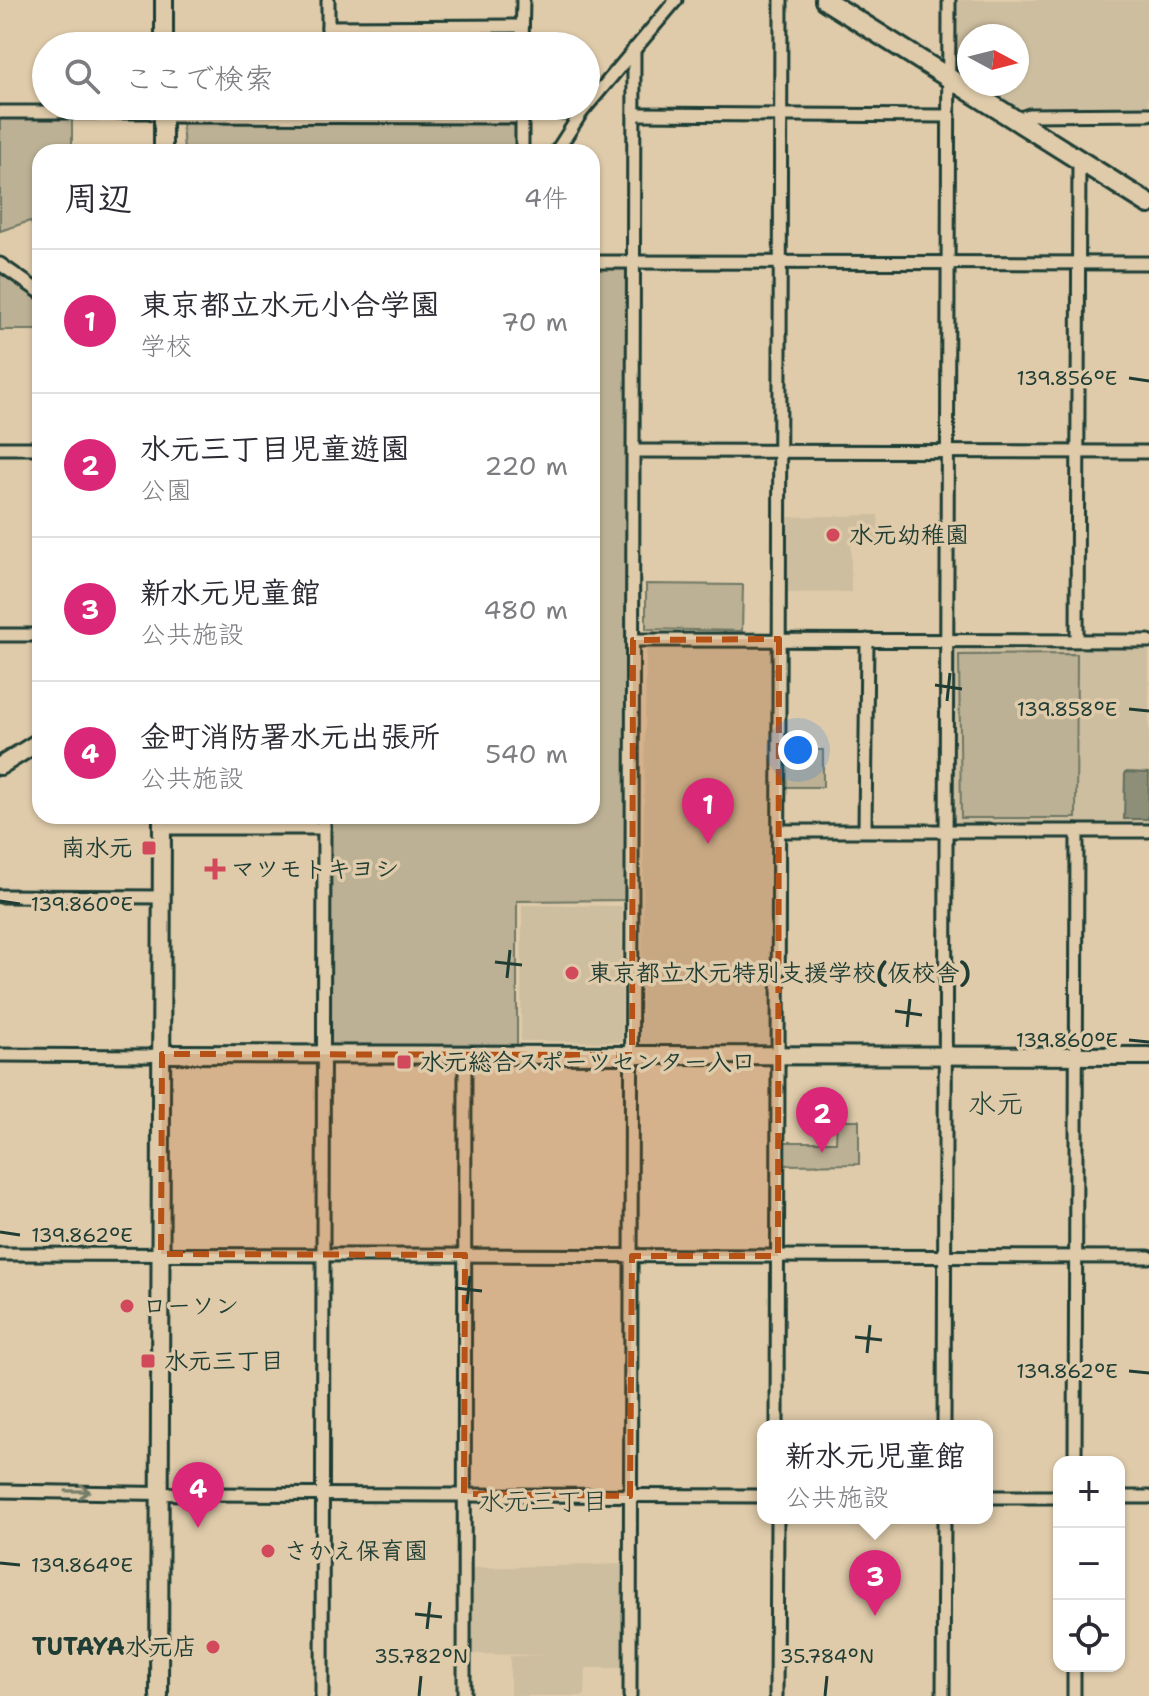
<!DOCTYPE html>
<html lang="ja">
<head>
<meta charset="utf-8">
<style>
  :root { --surface:#fff; --page:#f7f7f7; --text:#2b2b33; --muted:#7c7c81; --line:#e1e1e2; --accent:#db2777 }
  body { margin:0; font-family:"Shantell Sans","Klee One",sans-serif; background:var(--page); color:var(--text) }
  .controls { position:absolute; right:24px; bottom:24px; display:grid; overflow:hidden; border-radius:16px; box-shadow:0 2px 6px #0004 }
  .controls button { width:72px; height:72px; display:grid; place-items:center; padding:0; border:0; border-bottom:2px solid var(--line); background:var(--surface); color:var(--text); font:40px sans-serif }
  .compass { position:absolute; left:957px; top:24px; width:72px; height:72px; border-radius:50%; background:var(--surface); box-shadow:0 2px 6px #0004; rotate:97deg }
  .you { position:absolute; left:798px; top:750px; width:28px; height:28px; margin:-20px; border:6px solid #fff; border-radius:50%; background:#1a73e8; box-shadow:0 0 0 12px #1a73e833 }
  .badge { display:grid; place-items:center; width:52px; height:52px; border-radius:50%; background:var(--accent); color:#fff; font-size:26px; font-weight:700 }
  .pin { position:absolute; translate:-50% -66px; filter:drop-shadow(0 2px 4px #0008) }
  .pin::after { content:''; position:absolute; top:42px; width:28px; height:24px; background:inherit; clip-path:polygon(0 0,100% 0,50% 100%) }
  .popup { position:absolute; left:757px; top:1420px; width:236px; height:104px; box-sizing:border-box; display:grid; place-content:center; border-radius:16px; background:var(--surface); filter:drop-shadow(0 2px 6px #0005); font-size:26px; white-space:nowrap; color:var(--muted) }
  .popup b { font-size:30px; color:var(--text) }
  .popup::after { content:''; position:absolute; left:50%; top:100%; margin-left:-16px; border:16px solid transparent; border-top-color:var(--surface) }
  .list { margin:0; padding:0; list-style:none }
  h2 { display:flex; justify-content:space-between; align-items:center; height:104px; margin:0; padding:0 32px; font-size:34px }
  h2 small { font-size:26px; font-weight:400; color:var(--muted) }
  .list li { display:grid; grid-template-columns:52px 1fr auto; gap:24px; align-items:center; box-sizing:border-box; height:144px; padding:0 32px; border-top:2px solid var(--line) }
  .list b { display:block; font-size:30px; white-space:nowrap }
  .list p { margin:0; font-size:26px; white-space:nowrap; color:var(--muted) }
  .list em { font-size:26px; font-style:normal; color:var(--muted) }
  .icon { flex:none; width:44px; height:44px; fill:none; stroke:currentColor; stroke-width:2; stroke-linecap:round; stroke-linejoin:round }
  .map { position:relative; flex:none; width:1149px; height:1696px; overflow:hidden }
  .search { position:absolute; background:var(--surface); box-shadow:0 2px 6px #0004; left:32px; top:32px; width:568px; height:88px; display:flex; align-items:center; gap:20px; box-sizing:border-box; padding:0 28px; border-radius:44px; color:var(--muted); font-size:30px }
  .panel { position:absolute; background:var(--surface); box-shadow:0 2px 6px #0004; left:32px; top:144px; width:568px; height:680px; border-radius:24px }
  .map>svg:first-child { display:block }
  .built { fill:#cdbe9f }
  .green { fill:#bcb195; stroke:#6e7764; stroke-width:2 }
  .water { fill:#8e8f79; stroke:#626e5d; stroke-width:2 }
  .lines { fill:none; stroke-linecap:round; stroke-linejoin:round }
  .street-casing { stroke:#1f3d34; stroke-width:17 }
  .secondary-casing { stroke:#1f3d34; stroke-width:22 }
  .primary-casing { stroke:#1f3d34; stroke-width:24 }
  .street { stroke:#dfcbaa; stroke-width:11 }
  .secondary { stroke:#dfcbaa; stroke-width:16 }
  .primary { stroke:#dfcbaa; stroke-width:18 }
  .oneway { stroke:#757d69 }
  .marked { fill:#b65216; fill-opacity:0.2; stroke:#b65216; stroke-width:6; stroke-dasharray:16 10; stroke-linejoin:round }
  .ticks { fill:none; stroke:#1f3d34; stroke-width:3 }
  .poi-dot { fill:#d1495b; stroke:#dfcbaa; stroke-width:3 }
  .labels { text-anchor:middle; stroke-width:7; stroke-linejoin:round; paint-order:stroke }
  .poi-label { font-size:24px; font-weight:bold; fill:#1f3d34; stroke:#dfcbaa; text-anchor:start }
  .neighbourhood-label { font-size:26px; fill:#1f3d34; stroke:#dfcbaa }
  .quarter-label { font-size:28px; fill:#1f3d34; stroke:#dfcbaa }
  .ticks-label { font-size:20px; text-anchor:middle; fill:#1f3d34; stroke:#dfcbaa; stroke-width:7; stroke-linejoin:round; paint-order:stroke }
</style>
</head>
<body>
<div class="map">
<svg width="1149" height="1696" viewBox="0 0 1149 1696">
  <rect width="100%" height="100%" fill="#dfcbaa"/>
  <filter id="ink" filterUnits="userSpaceOnUse"><feTurbulence type="fractalNoise" baseFrequency=".0125" numOctaves="2"/><feDisplacementMap in="SourceGraphic" scale="16" xChannelSelector="R" yChannelSelector="G"/><feConvolveMatrix kernelMatrix="1 2 1 2 8 2 1 2 1" color-interpolation-filters="sRGB"/></filter>
  <g filter="url(#ink)">
    <g class="built">
      <path d="M955,0H1149L1148,108L1010,107L975,84H1017V36H969V80L958,73L956,69Z"/>
      <path d="M878,515L880,541L851,543V592L785,593L787,517Z"/>
      <path d="M956,645L1149,647V824H957L953,820L954,647Z"/>
      <path d="M646,647L771,650L773,1039L767,1044L641,1045Z"/>
      <path d="M522,905L622,906V1042L521,1041Z"/>
      <path d="M627,1564L626,1668H586L585,1696H510V1656L547,1655L471,1654V1568Z"/>
    </g>
    <g class="green">
      <path d="M0,114L72,115V152H40V238L30,221L0,231Z"/>
      <path d="M182,120L508,122L517,128V152H184Z"/>
      <path d="M592,267L625,268L628,271L626,900L517,901V1047H334L330,1045L331,816H592Z"/>
      <path d="M0,271L40,295V330H0Z"/>
      <path d="M646,584L743,585L742,631L646,629Z"/>
      <path d="M1077,654L1076,818H961L959,655Z"/>
      <rect x="784" y="750" width="39" height="37"/>
      <path d="M837,1120H859V1164L785,1165V1142H836Z"/>
    </g>
    <path class="water" d="M1125,772L1149,773L1148,819H1124Z"/>
    <g class="lines">
      <g class="street-casing">
        <g id="street">
          <path d="M328,0V46"/>
          <path d="M328,27L522,26"/>
          <path d="M522,46L523,0"/>
          <path d="M0,112H149L163,116L522,117"/>
          <path d="M522,112L581,113"/>
          <path d="M634,114L949,116"/>
          <path d="M1020,123L1023,117L1029,115L1149,114"/>
          <path d="M522,152V113"/>
          <path d="M556,152L581,113L676,0"/>
          <path d="M592,262L1149,263"/>
          <path d="M0,264L40,292"/>
          <path d="M0,448H40"/>
          <path d="M634,451L1149,452"/>
          <path d="M0,635H40"/>
          <path d="M633,640L1149,641"/>
          <path d="M1077,640L1079,160"/>
          <path d="M162,828H324"/>
          <path d="M865,830L867,640"/>
          <path d="M779,831H1149"/>
          <path d="M0,896L162,897"/>
          <path d="M0,1055L147,1056L162,1054"/>
          <path d="M0,1254L1149,1257"/>
          <path d="M777,1426L781,0"/>
          <path d="M944,1426L949,0"/>
          <path d="M1075,1462L1077,831"/>
          <path d="M0,1491L192,1494L763,1496"/>
          <path d="M987,1497H1059"/>
          <path d="M1119,1497H1149"/>
          <path d="M322,1696L324,816"/>
          <path d="M464,1696L465,1054"/>
          <path d="M630,1696L634,49"/>
          <path d="M776,1696L777,1518"/>
          <path d="M943,1696L944,1518"/>
          <path d="M1074,1696V1666"/>
        </g>
      </g>
      <g class="secondary-casing">
        <g id="secondary">
          <path d="M164,46V0"/>
          <path d="M163,152V106"/>
          <path d="M0,766L40,741"/>
          <path d="M162,1054L1149,1056"/>
          <path d="M159,1696L162,816"/>
        </g>
      </g>
      <g class="primary-casing">
        <path id="primary" d="M825,0L1149,204"/>
      </g>
      <use href="#street" class="street"/>
      <use href="#secondary" class="secondary"/>
      <use href="#primary" class="primary"/>
    </g>
    <defs><path id="oneway-shaft" d="M-6 0H5M1.5-3L5.5 0L1.5 3" fill="none" stroke-width="1.6" stroke-linecap="round" stroke-linejoin="round" transform="scale(2)"/></defs>
    <use class="oneway" href="#oneway-shaft" transform="translate(78 1491) rotate(1)"/>
  </g>
  <path class="marked" d="M779,639L778,1256H632L630,1496L464,1494L465,1255L161,1254L162,1054L632,1055L633,640Z"/>
  <path class="ticks" d="M1129,378L1149,381M935,685L962,689M947,701L950,673M1129,709L1149,711M0,901L20,904M495,962L522,965M507,978L510,950M895,1011L922,1015M907,1027L910,999M1129,1040L1149,1042M0,1232L20,1235M455,1288L482,1291M467,1304L470,1276M855,1337L882,1340M867,1353L870,1325M1129,1371L1149,1373M0,1563L20,1565M415,1614L442,1617M427,1629L430,1602M419,1696L421,1676M825,1696L827,1676"/>
  <g class="poi-dot">
    <circle cx="833" cy="535" r="8"/>
    <rect x="141" y="840" width="16" height="16" rx="4"/>
    <path d="M211 857h8v8h8v8h-8v8h-8v-8h-8v-8h8z"/>
    <circle cx="572" cy="973" r="8"/>
    <rect x="396" y="1054" width="16" height="16" rx="4"/>
    <circle cx="127" cy="1306" r="8"/>
    <rect x="140" y="1353" width="16" height="16" rx="4"/>
    <circle cx="268" cy="1551" r="8"/>
    <circle cx="213" cy="1647" r="8"/>
  </g>
  <g class="labels">
    <g class="poi-label">
      <text x="849" y="543">水元幼稚園</text>
      <text x="133" y="856" text-anchor="end">南水元</text>
      <text x="231" y="877">マツモトキヨシ</text>
      <text x="588" y="981">東京都立水元特別支援学校(仮校舎)</text>
      <text x="420" y="1070">水元総合スポーツセンター入口</text>
      <text x="143" y="1314">ローソン</text>
      <text x="164" y="1369">水元三丁目</text>
      <text x="284" y="1559">さかえ保育園</text>
      <text x="197" y="1655" text-anchor="end">TUTAYA水元店</text>
    </g>
    <g class="neighbourhood-label">
      <text x="543" y="1510">水元三丁目</text>
    </g>
    <g class="quarter-label">
      <text x="996" y="1113">水元</text>
    </g>
  </g>
  <g class="ticks-label">
    <text x="1067" y="385">139.856°E</text>
    <text x="1067" y="716">139.858°E</text>
    <text x="82" y="911">139.860°E</text>
    <text x="1067" y="1047">139.860°E</text>
    <text x="82" y="1242">139.862°E</text>
    <text x="1067" y="1378">139.862°E</text>
    <text x="82" y="1572">139.864°E</text>
    <text x="421" y="1663">35.782°N</text>
    <text x="827" y="1663">35.784°N</text>
  </g>
</svg>
<div class="controls">
<button>+</button>
<button>−</button>
<button><svg class="icon" aria-label="locate" viewBox="0 0 24 24"><circle cx="12" cy="12" r="6"/><path d="M12 2v4M12 18v4M2 12h4M18 12h4"/></svg></button>
</div>
<svg class="compass" viewBox="-18 -18 36 36"><path d="M0-13l5 13h-10z" fill="#e53935"/><path d="M0 13l5-13h-10z" fill="#7c7c81"/></svg>
<div class="you"></div>
<div class="pin badge" style="left:708px;top:844px">1</div>
<div class="pin badge" style="left:822px;top:1153px">2</div>
<div class="pin badge" style="left:875px;top:1616px">3</div>
<div class="popup"><b>新水元児童館</b>公共施設</div>
<div class="pin badge" style="left:198px;top:1528px">4</div>
<div class="search"><svg class="icon" aria-label="search" viewBox="0 0 24 24"><circle cx="10" cy="10" r="6"/><path d="M15 15l6 6"/></svg>ここで検索</div>
<section class="panel">
<h2>周辺<small>4件</small></h2>
<ul class="list">
<li><span class="badge">1</span><div><b>東京都立水元小合学園</b><p>学校</p></div><em>70 m</em></li>
<li><span class="badge">2</span><div><b>水元三丁目児童遊園</b><p>公園</p></div><em>220 m</em></li>
<li><span class="badge">3</span><div><b>新水元児童館</b><p>公共施設</p></div><em>480 m</em></li>
<li><span class="badge">4</span><div><b>金町消防署水元出張所</b><p>公共施設</p></div><em>540 m</em></li>
</ul>
</section>
</div>
</body>
</html>
